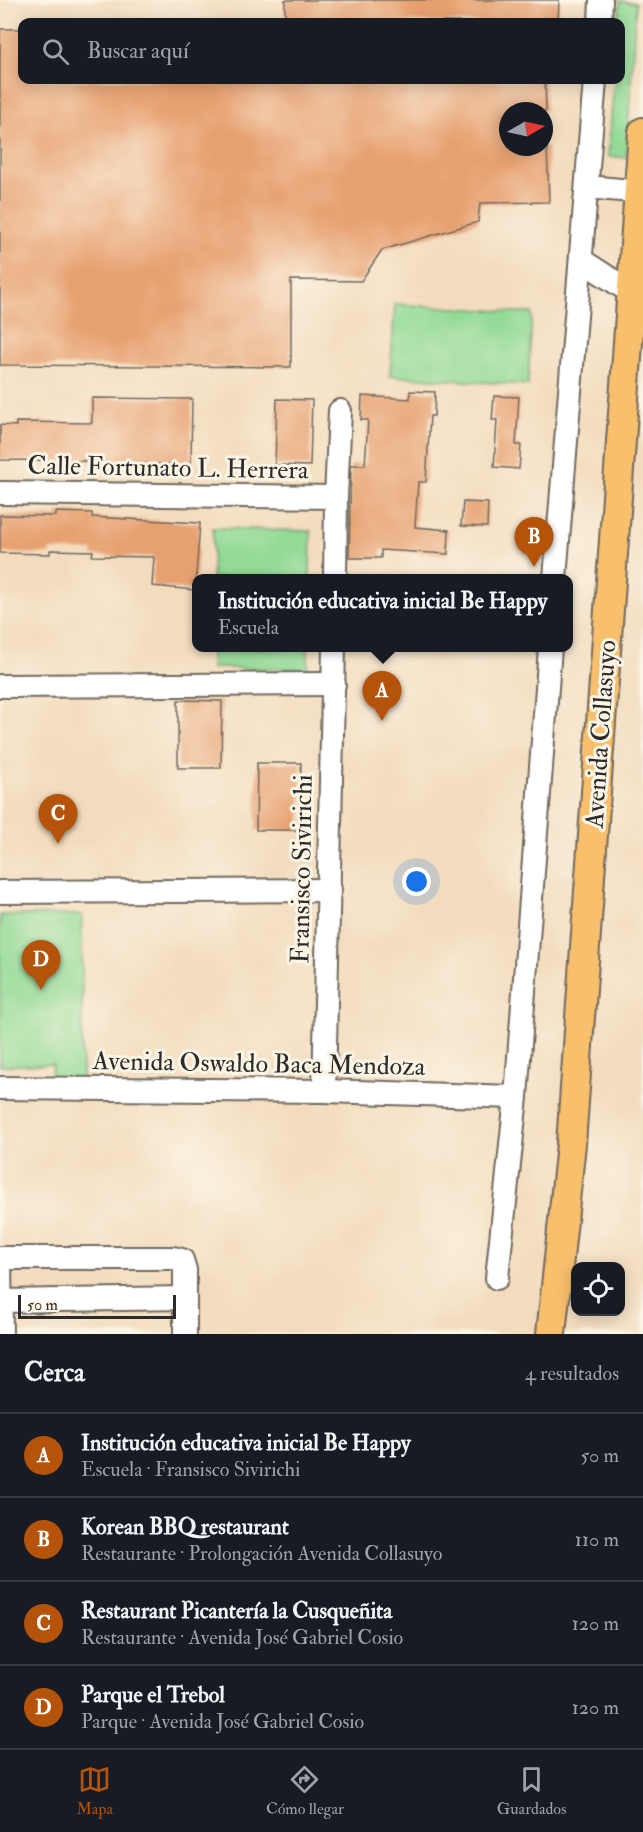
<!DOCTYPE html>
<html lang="es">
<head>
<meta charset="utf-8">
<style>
  :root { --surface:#171b24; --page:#20242c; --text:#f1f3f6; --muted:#9ea1a6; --line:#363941; --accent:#b45309 }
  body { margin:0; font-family:"IM FELL Double Pica",serif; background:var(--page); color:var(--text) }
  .controls { position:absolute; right:18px; bottom:18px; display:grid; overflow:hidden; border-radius:12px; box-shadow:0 3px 15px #0003 }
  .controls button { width:54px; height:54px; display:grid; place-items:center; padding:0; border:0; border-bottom:2px solid var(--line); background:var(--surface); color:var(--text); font:30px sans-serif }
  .compass { position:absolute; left:499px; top:102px; width:54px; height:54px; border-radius:50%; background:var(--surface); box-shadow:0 3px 15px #0003; rotate:81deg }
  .scale { position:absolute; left:18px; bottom:15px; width:158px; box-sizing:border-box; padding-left:6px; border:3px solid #2b2b2b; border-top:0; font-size:16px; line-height:21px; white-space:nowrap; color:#2b2b2b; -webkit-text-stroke:4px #fcf5e5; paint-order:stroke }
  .you { position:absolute; left:417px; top:882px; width:21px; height:21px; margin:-15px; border:4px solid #fff; border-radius:50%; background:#1a73e8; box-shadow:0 0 0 9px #1a73e833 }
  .badge { display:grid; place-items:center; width:39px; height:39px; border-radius:50%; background:var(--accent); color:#fff; font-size:20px; font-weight:700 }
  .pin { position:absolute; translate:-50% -50px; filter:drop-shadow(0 2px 3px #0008) }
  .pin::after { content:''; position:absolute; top:32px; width:21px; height:18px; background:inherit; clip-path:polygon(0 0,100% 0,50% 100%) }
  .popup { position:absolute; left:192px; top:574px; width:381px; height:78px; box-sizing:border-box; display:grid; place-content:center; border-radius:12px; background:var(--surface); filter:drop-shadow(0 2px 4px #0005); font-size:20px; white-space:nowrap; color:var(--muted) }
  .popup b { font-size:22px; color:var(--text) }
  .popup::after { content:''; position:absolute; left:50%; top:100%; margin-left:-12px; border:12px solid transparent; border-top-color:var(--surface) }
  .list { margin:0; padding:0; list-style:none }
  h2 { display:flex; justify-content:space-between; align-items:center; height:78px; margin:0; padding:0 24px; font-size:26px }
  h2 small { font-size:20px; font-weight:400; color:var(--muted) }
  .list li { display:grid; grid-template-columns:39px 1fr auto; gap:18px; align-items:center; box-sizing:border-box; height:84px; padding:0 24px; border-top:2px solid var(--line) }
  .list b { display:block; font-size:22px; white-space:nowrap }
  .list p { margin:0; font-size:20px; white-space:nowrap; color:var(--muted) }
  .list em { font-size:20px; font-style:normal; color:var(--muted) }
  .icon { flex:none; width:33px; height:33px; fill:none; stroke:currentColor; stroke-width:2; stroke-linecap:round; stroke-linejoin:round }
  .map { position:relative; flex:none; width:643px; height:1334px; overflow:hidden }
  .search { position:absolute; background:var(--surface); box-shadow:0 3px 15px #0003; left:18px; right:18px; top:18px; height:66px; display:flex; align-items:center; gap:15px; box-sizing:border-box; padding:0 21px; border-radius:12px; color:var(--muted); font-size:22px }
  .sheet { height:414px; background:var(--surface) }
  nav { display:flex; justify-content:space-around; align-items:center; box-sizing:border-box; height:84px; border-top:2px solid var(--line); background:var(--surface); font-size:16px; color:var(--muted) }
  nav a { display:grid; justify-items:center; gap:3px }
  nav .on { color:var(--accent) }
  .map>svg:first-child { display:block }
  .green { fill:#92da95; stroke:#5e8260; stroke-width:1.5 }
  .building { fill:#e7a06f }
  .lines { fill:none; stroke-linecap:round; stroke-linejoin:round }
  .minor-casing { stroke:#71695e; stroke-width:26 }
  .major-casing { stroke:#71695e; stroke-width:32 }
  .minor { stroke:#fff; stroke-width:22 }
  .major { stroke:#f8bf6c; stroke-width:28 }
  .labels { text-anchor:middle; stroke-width:6; stroke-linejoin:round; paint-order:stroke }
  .street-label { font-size:26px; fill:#2b2b2b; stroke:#fcf5e5 }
</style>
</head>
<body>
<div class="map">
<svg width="643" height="1334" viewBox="0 0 643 1334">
  <rect width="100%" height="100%" fill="#fcf5e5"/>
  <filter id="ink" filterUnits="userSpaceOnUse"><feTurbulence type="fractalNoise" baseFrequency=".0167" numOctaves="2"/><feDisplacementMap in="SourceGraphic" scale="12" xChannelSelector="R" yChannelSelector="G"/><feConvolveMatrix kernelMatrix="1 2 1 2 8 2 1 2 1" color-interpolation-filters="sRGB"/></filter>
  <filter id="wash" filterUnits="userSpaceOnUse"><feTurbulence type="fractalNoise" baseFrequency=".008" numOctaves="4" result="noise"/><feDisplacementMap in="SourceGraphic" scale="24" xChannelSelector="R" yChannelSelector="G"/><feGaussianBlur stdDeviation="1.35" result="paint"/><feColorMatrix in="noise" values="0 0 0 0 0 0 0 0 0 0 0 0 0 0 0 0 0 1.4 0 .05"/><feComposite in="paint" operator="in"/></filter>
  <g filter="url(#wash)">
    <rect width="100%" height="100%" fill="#f3dcbe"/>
    <g class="green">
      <path d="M620,1L636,3L626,158L608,156L614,80H620V22H618Z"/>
      <path d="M395,304L532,313L528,385L390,376Z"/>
      <path d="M213,528L311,531L310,578H212Z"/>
      <path d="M211,648H308V669L211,668Z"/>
      <path d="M0,915H82V1083L49,1082L53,1064L0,1066Z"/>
    </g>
    <g id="blocks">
      <g class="building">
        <path d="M285,0H559L558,22H285Z"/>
        <path d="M0,29H22V80H545L546,111H508V147H547L549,202L480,203L478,222L382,250L361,281L291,280V367L0,365Z"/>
        <path d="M410,391L435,392L434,416H430L426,482H418L415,527L449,530L448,554L381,550V558H349L351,465H365L368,420H361L362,396L410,399Z"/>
        <path d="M494,396L519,397L516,445H521L519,469L494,467L497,420H492Z"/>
        <path d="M92,398L192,399L191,465L126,463V465L91,464V461L0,460V425L16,426V422L92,423Z"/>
        <path d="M277,399L312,400L310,466L275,465Z"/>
        <path d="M463,502L488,503L487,527L461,526Z"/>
        <path d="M56,512L92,513V517L200,523L195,590L152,586L154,557L92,556L93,551L50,550V554L0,553V515L56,516Z"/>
        <path d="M178,700L222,701L221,768H178Z"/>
        <path d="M257,763H301L300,830H256Z"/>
      </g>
    </g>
  </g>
  <g filter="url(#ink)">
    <use href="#blocks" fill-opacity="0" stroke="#71695e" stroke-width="1.5"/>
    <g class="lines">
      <g class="minor-casing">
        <g id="minor">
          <path d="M600,22L601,0"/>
          <path d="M587,187L643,192"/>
          <path d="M581,260L632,293"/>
          <path d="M0,493L336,497"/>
          <path d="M335,578L336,497L340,411"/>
          <path d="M555,578L595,80"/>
          <path d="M0,686L334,684"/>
          <path d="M0,892L330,890"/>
          <path d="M0,1088L324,1091L516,1097"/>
          <path d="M324,1091L334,648"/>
          <path d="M0,1258H173L182,1260L185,1270V1334"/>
          <path d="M0,1259L1,1334"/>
          <path d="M497,1278L516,1097L550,648"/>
          <path d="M0,1301L185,1298"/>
        </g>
      </g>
      <g class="major-casing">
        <path id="major" d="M551,1334L571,1144L643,132"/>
      </g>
      <use href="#minor" class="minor"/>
      <use href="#major" class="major"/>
    </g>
  </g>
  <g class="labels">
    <g class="street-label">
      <text transform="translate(168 467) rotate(1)" y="9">Calle Fortunato L. Herrera</text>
      <text transform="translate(600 734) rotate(-86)" y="9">Avenida Collasuyo</text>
      <text transform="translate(301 869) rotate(-89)" y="9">Fransisco Sivirichi</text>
      <text transform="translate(259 1063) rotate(1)" y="9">Avenida Oswaldo Baca Mendoza</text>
    </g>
  </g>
</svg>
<div class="controls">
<button><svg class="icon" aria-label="locate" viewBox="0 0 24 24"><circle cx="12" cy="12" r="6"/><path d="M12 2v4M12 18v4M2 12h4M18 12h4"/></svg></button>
</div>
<svg class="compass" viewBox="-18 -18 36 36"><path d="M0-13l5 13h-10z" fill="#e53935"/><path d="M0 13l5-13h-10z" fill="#9ea1a6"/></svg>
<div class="scale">50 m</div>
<div class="you"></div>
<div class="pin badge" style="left:382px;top:721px">A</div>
<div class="popup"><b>Institución educativa inicial Be Happy</b>Escuela</div>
<div class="pin badge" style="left:534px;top:567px">B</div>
<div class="pin badge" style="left:58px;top:844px">C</div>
<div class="pin badge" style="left:41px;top:990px">D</div>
<div class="search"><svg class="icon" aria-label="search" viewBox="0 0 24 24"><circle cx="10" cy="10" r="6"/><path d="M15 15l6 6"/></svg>Buscar aquí</div>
</div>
<section class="sheet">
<h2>Cerca<small>4 resultados</small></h2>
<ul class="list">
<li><span class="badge">A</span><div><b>Institución educativa inicial Be Happy</b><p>Escuela · Fransisco Sivirichi</p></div><em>50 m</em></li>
<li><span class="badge">B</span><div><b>Korean BBQ restaurant</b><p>Restaurante · Prolongación Avenida Collasuyo</p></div><em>110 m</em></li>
<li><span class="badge">C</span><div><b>Restaurant Picantería la Cusqueñita</b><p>Restaurante · Avenida José Gabriel Cosio</p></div><em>120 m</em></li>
<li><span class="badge">D</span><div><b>Parque el Trebol</b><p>Parque · Avenida José Gabriel Cosio</p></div><em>120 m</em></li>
</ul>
</section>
<nav>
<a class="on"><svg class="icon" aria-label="map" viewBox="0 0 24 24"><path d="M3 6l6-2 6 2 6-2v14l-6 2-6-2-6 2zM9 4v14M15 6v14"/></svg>Mapa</a>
<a><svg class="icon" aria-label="directions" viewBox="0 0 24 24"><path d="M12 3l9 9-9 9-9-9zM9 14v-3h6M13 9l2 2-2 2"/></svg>Cómo llegar</a>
<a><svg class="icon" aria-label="saved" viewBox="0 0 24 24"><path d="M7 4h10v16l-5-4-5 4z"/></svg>Guardados</a>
</nav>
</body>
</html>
